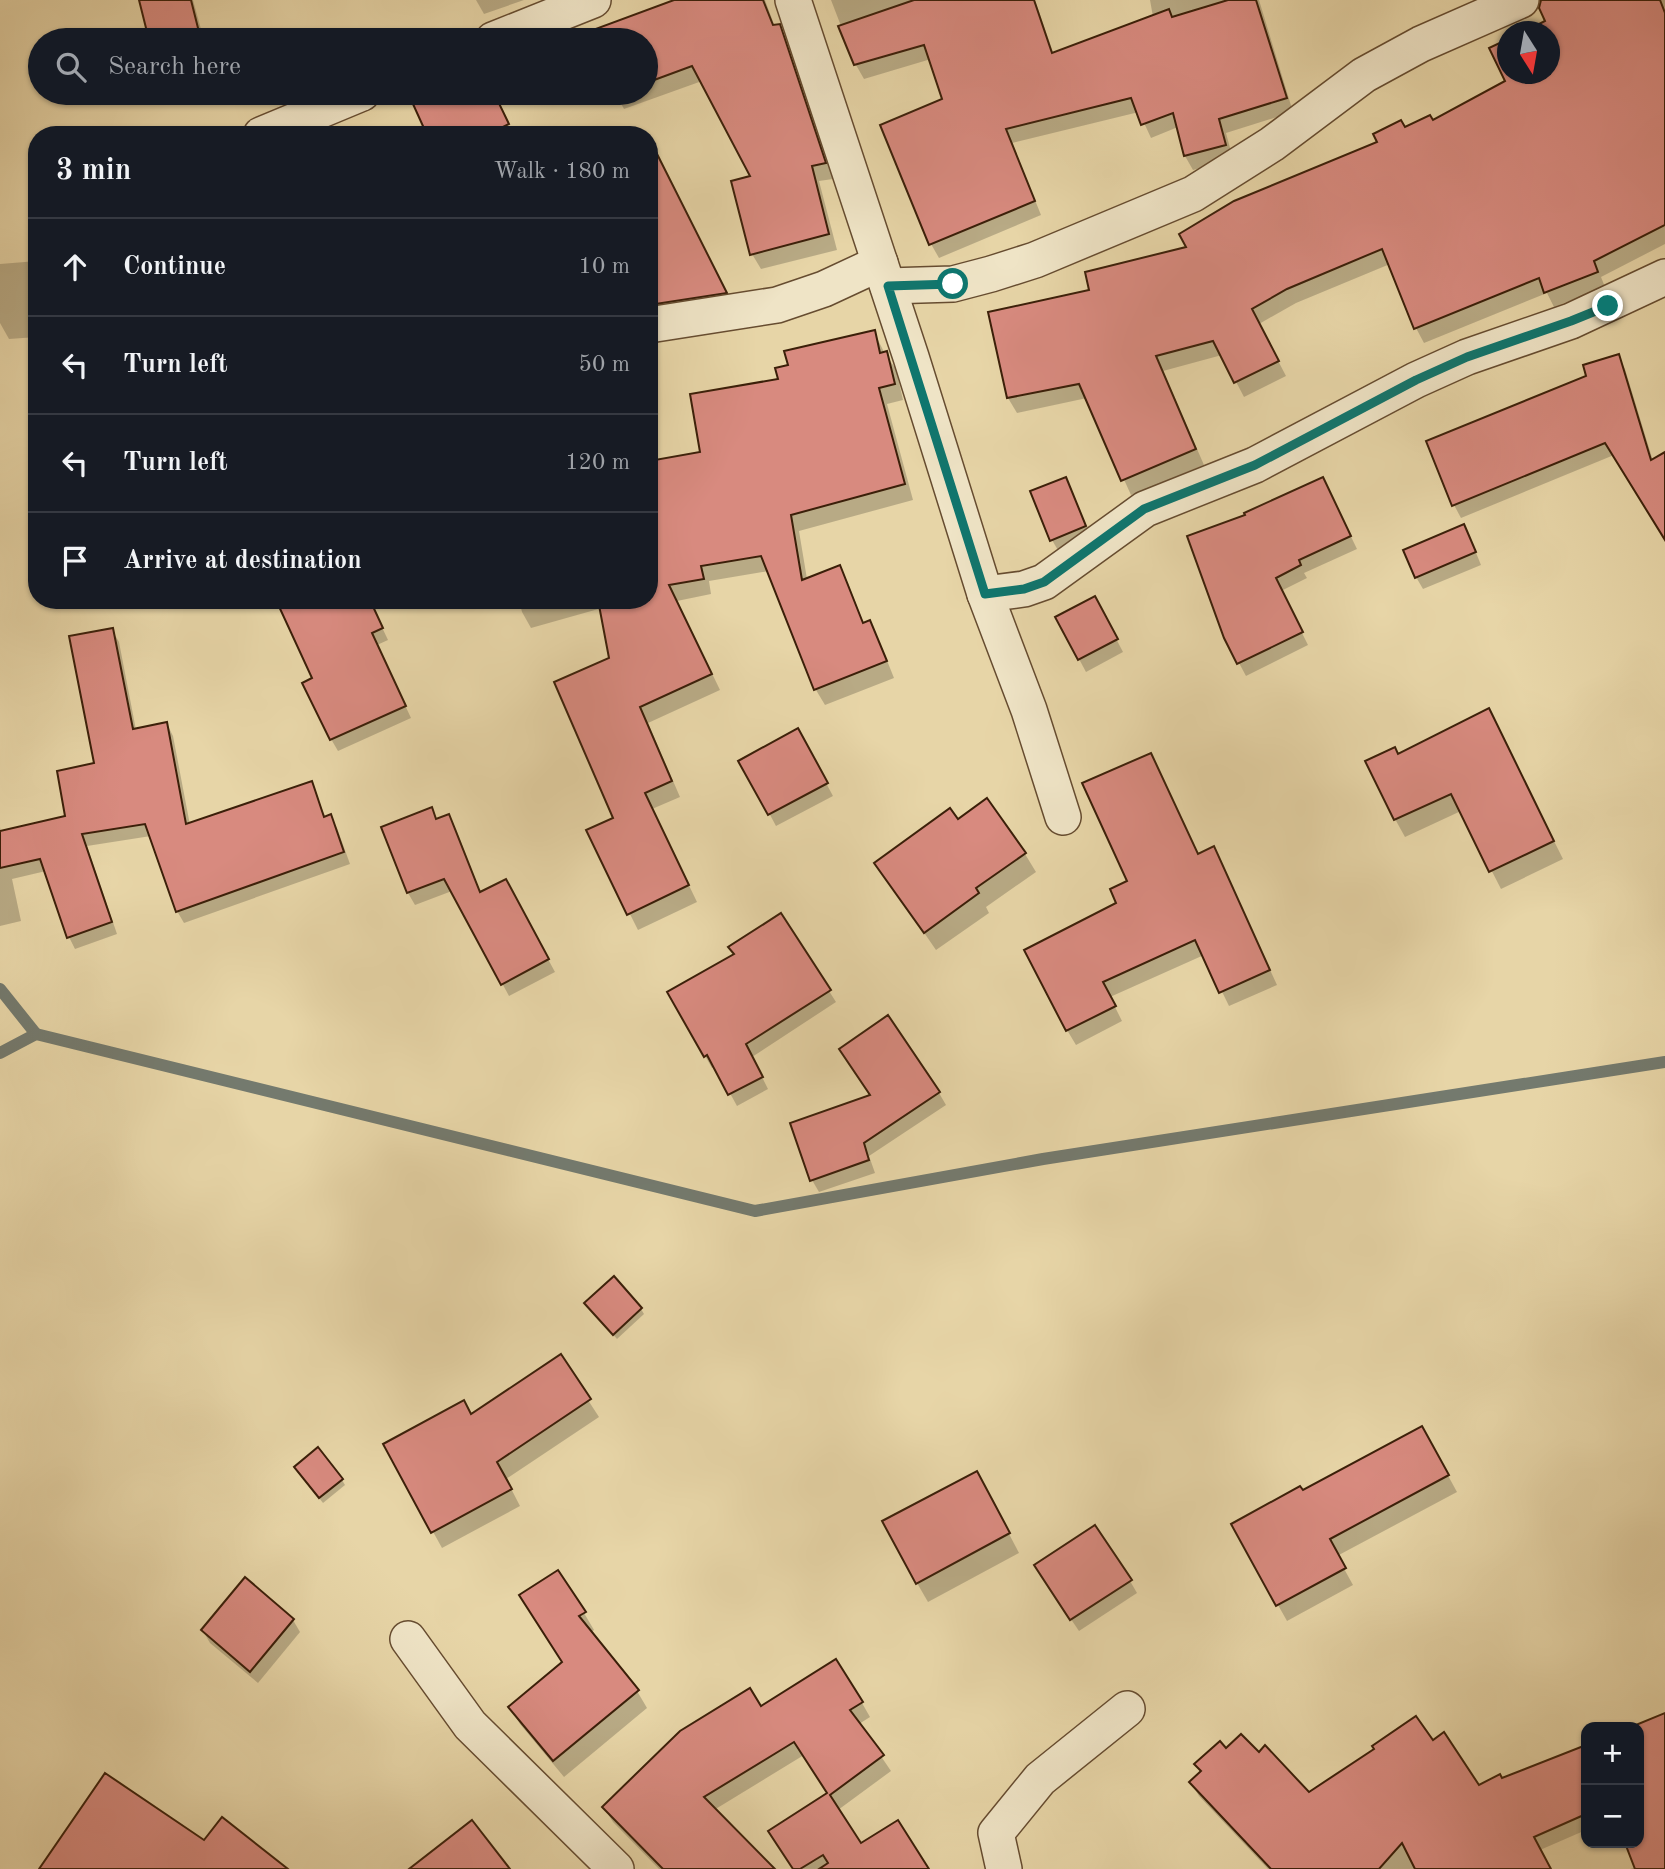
<!DOCTYPE html>
<html lang="en">
<head>
<meta charset="utf-8">
<style>
  :root { --surface:#171b24; --page:#242831; --text:#f1f3f6; --muted:#9ea1a6; --line:#363941 }
  body { margin:0; font-family:"Old Standard TT",serif; background:var(--page); color:var(--text) }
  .controls { position:absolute; right:21px; bottom:21px; display:grid; overflow:hidden; border-radius:14px; box-shadow:0 2px 5px #0004 }
  .controls button { width:63px; height:63px; display:grid; place-items:center; padding:0; border:0; border-bottom:2px solid var(--line); background:var(--surface); color:var(--text); font:35px sans-serif }
  .compass { position:absolute; left:1497px; top:21px; width:63px; height:63px; border-radius:50%; background:var(--surface); box-shadow:0 2px 5px #0004; rotate:169deg }
  .stop { position:absolute; width:21px; height:21px; margin:-16px; border:5px solid #0f766e; border-radius:50%; background:#fff }
  .stop.end { background:#0f766e; border-color:#fff; box-shadow:0 2px 7px #0008 }
  .list { margin:0; padding:0; list-style:none }
  h2 { display:flex; justify-content:space-between; align-items:center; height:91px; margin:0; padding:0 28px; font-size:30px }
  h2 small { font-size:23px; font-weight:400; color:var(--muted) }
  .list li { display:grid; grid-template-columns:46px 1fr auto; gap:21px; align-items:center; box-sizing:border-box; height:98px; padding:0 28px; border-top:2px solid var(--line) }
  .list b { display:block; font-size:26px; white-space:nowrap }
  .list em { font-size:23px; font-style:normal; color:var(--muted) }
  .icon { flex:none; width:38px; height:38px; fill:none; stroke:currentColor; stroke-width:2; stroke-linecap:round; stroke-linejoin:round }
  .map { position:relative; flex:none; width:1665px; height:1869px; overflow:hidden }
  .search { position:absolute; background:var(--surface); box-shadow:0 2px 5px #0004; left:28px; top:28px; width:630px; height:77px; display:flex; align-items:center; gap:18px; box-sizing:border-box; padding:0 24px; border-radius:38px; color:var(--muted); font-size:26px }
  .panel { position:absolute; background:var(--surface); box-shadow:0 2px 5px #0004; left:28px; top:126px; width:630px; height:483px; border-radius:28px }
  .map>svg:first-child { display:block }
  .shadow { fill:#0003 }
  .lines { fill:none; stroke-linecap:round; stroke-linejoin:round }
  .stream { stroke:#747a6e; stroke-width:12 }
  .building { fill:#d88a7f; stroke:#3b1f09; stroke-width:2 }
  .street-casing { stroke:#664c30; stroke-width:38 }
  .street { stroke:#efe4c6; stroke-width:35 }
  .route { stroke:#0f766e; stroke-width:9 }
</style>
</head>
<body>
<div class="map">
<svg width="1665" height="1869" viewBox="0 0 1665 1869">
  <rect width="100%" height="100%" fill="#e7d5a7"/>
  <filter id="stains"><feTurbulence type="fractalNoise" baseFrequency=".00286" numOctaves="4"/><feColorMatrix values="0 0 0 0 .2 0 0 0 0 .09 0 0 0 0 .02 0 0 0 .5 -.17"/></filter>
  <radialGradient id="worn" r=".72"><stop offset=".6" stop-color="#630" stop-opacity="0"/><stop offset="1" stop-color="#630" stop-opacity=".3"/></radialGradient>
  <g class="shadow">
    <path d="M141,0H193L204,40H151Z"/>
    <path d="M476,0H524L484,14Z"/>
    <path d="M679,0H765L775,27L779,26L788,41L833,179L819,181L837,250L761,269L752,254L753,177L702,81L624,109L615,93H646V40H595L592,32Z"/>
    <path d="M831,0H1035L1054,55L1153,17L1150,0H1259L1293,112L1226,133L1233,159L1193,170L1185,156L1178,127L1151,138L1139,112L1012,143L1041,215L939,258L931,244L945,100L931,59L864,79L856,65Z"/>
    <path d="M1571,0H1665V244L1601,277L1605,287L1554,307L1547,293L1424,343L1416,328L1390,264L1296,303L1259,324L1286,376L1244,397L1222,355L1163,371L1204,465L1131,495L1087,398L1017,413L1008,398L990,313L1092,291L1189,248L1405,130L1433,122L1507,82L1508,74H1550V32L1547,22Z"/>
    <path d="M428,93H493L513,135H429L413,100Z"/>
    <path d="M649,141L655,150L734,308L649,324Z"/>
    <path d="M37,261V337L9,339L0,323V264Z"/>
    <path d="M874,332L885,354L896,369L903,400L887,404L913,500L799,531L807,579L839,567L848,583L864,624L869,622L878,638L894,678L825,705L816,690L769,571L709,581L711,594L677,601L720,690L648,723L680,797L652,809L697,902L638,930L588,831L615,819L611,659L602,608L531,628L522,612L519,600H649L702,453L780,380Z"/>
    <path d="M1618,356L1625,369L1653,461L1665,454V537L1614,455L1461,518L1454,505L1588,377Z"/>
    <path d="M1066,479L1092,539L1059,552L1052,540Z"/>
    <path d="M1323,479L1357,549L1304,573L1307,578L1281,591L1308,645L1246,676L1225,637L1248,516Z"/>
    <path d="M1470,538L1481,565L1423,589L1416,577Z"/>
    <path d="M369,600L388,640L377,645L411,718L338,751L331,739L314,679Z"/>
    <path d="M480,600H509L484,607Z"/>
    <path d="M1101,610L1123,652L1086,672L1057,618Z"/>
    <path d="M112,630L119,642L136,730L167,724L173,736L190,825L311,783L326,818L330,816L337,828L350,864L184,923L177,911L151,836L87,846L117,934L75,949L69,937L46,871L12,879L21,921L0,926V827L1,833L67,817L96,765Z"/>
    <path d="M1489,711L1563,859L1501,889L1461,811L1405,837L1395,819L1398,756Z"/>
    <path d="M798,731L833,796L776,826L741,761Z"/>
    <path d="M1150,755L1198,855L1221,863L1277,985L1229,1006L1204,955L1110,997L1122,1021L1076,1045L1067,1030L1118,904L1129,882Z"/>
    <path d="M431,810L438,821L449,816L456,829L481,894L512,893L555,972L509,996L452,891L415,905L408,893L383,828Z"/>
    <path d="M957,822L1025,854L1036,872L986,907L989,913L936,950L876,863Z"/>
    <path d="M829,991L836,1002L752,1057L768,1089L737,1106L715,1066L712,1068L669,993Z"/>
    <path d="M939,1093L946,1105L869,1156L875,1173L819,1192L812,1180L872,1097Z"/>
    <path d="M586,1304L641,1309L644,1314L617,1339Z"/>
    <path d="M560,1357L599,1417L506,1479L520,1506L442,1548L385,1445L471,1416Z"/>
    <path d="M1422,1428L1457,1492L1337,1556L1353,1585L1287,1621L1233,1525L1302,1493Z"/>
    <path d="M300,1473L342,1480L345,1485L323,1503Z"/>
    <path d="M987,1492L1019,1553L928,1602L917,1583Z"/>
    <path d="M1043,1578L1130,1581L1137,1593L1079,1631Z"/>
    <path d="M531,1613H584L594,1630L590,1633L637,1691L647,1708L564,1777L520,1724L510,1707L564,1663Z"/>
    <path d="M293,1620L300,1632L258,1683L210,1643L203,1631Z"/>
    <path d="M862,1703L870,1717L859,1724L891,1771L838,1810L861,1845L927,1869H794L829,1794L804,1755L714,1810L767,1869H659L613,1822L604,1808L761,1709Z"/>
    <path d="M1665,1715V1869H1630L1636,1867L1627,1843H1639V1727H1635Z"/>
    <path d="M1432,1742L1479,1788L1586,1747V1830L1540,1850L1550,1869H1268L1199,1796L1191,1783L1201,1773L1196,1764L1226,1750L1259,1755L1309,1794Z"/>
  </g>
  <g class="lines">
    <g class="stream">
      <path d="M0,989L36,1034"/>
      <path d="M0,1053L36,1034L755,1211L1043,1159L1665,1062"/>
    </g>
  </g>
  <g class="building">
    <path d="M139,0H191L201,40H149Z"/>
    <path d="M674,0H763L773,25L780,24L826,163L812,166L829,234L750,255L731,181L750,176L692,66L646,83V40H593L590,31Z"/>
    <path d="M914,0H1034L1052,53L1169,9L1172,17L1228,0H1256L1287,98L1219,119L1226,145L1184,156L1173,113L1141,125L1131,98L1006,129L1035,201L929,245L880,125L942,99L924,45L854,65L838,26Z"/>
    <path d="M1541,0H1660L1665,13V225L1594,261L1598,272L1544,293L1539,278L1414,329L1382,249L1287,289L1252,309L1279,361L1234,383L1213,341L1156,356L1196,449L1121,481L1079,384L1007,398L988,312L1089,290L1085,272L1186,247L1179,234L1234,201L1377,142L1373,134L1401,120L1405,127L1430,115L1433,120L1505,81L1489,48L1508,39V74H1550V32H1523L1545,21L1539,8Z"/>
    <path d="M408,93H494L509,124L487,135H427Z"/>
    <path d="M649,138L727,293L649,305Z"/>
    <path d="M875,330L880,353L887,351L895,384L879,388L905,484L791,515L802,580L840,565L863,623L870,620L887,661L814,690L761,556L701,566L704,579L669,585L712,674L640,707L672,781L645,793L689,885L627,915L586,830L613,818L554,682L609,658L598,600H649V461L700,452L690,394L778,379L775,368L788,365L784,351Z"/>
    <path d="M1619,354L1651,460L1665,452V540L1605,443L1452,506L1426,441L1586,376L1583,365Z"/>
    <path d="M1066,477L1086,526L1050,541L1030,491Z"/>
    <path d="M1323,477L1351,536L1299,560L1301,565L1276,578L1303,632L1237,664L1224,638L1187,536L1245,515L1244,513Z"/>
    <path d="M1464,524L1476,552L1415,578L1403,550Z"/>
    <path d="M1095,596L1118,639L1078,660L1055,617Z"/>
    <path d="M276,600H370L383,628L372,633L406,706L330,740L302,683L312,678Z"/>
    <path d="M113,628L133,729L167,722L186,824L312,781L324,817L331,814L344,852L176,912L145,824L82,834L112,922L67,938L40,859L0,868V831L65,816L57,771L94,763L69,636Z"/>
    <path d="M1489,708L1554,841L1489,872L1451,794L1394,820L1365,761L1395,747L1398,754Z"/>
    <path d="M798,728L828,783L768,815L738,761Z"/>
    <path d="M1151,753L1198,854L1214,846L1270,970L1219,993L1195,940L1103,982L1116,1006L1066,1031L1024,950L1116,903L1110,889L1127,881L1082,783Z"/>
    <path d="M987,798L1026,853L976,888L979,893L924,933L874,863L950,808L958,819Z"/>
    <path d="M432,807L436,819L449,814L480,892L506,879L549,959L501,985L444,879L407,893L381,827Z"/>
    <path d="M781,913L831,990L746,1044L763,1077L728,1095L707,1055L704,1057L667,992L734,954L728,947Z"/>
    <path d="M888,1015L940,1092L864,1143L869,1160L810,1181L790,1123L870,1095L839,1049Z"/>
    <path d="M614,1276L642,1308L613,1335L584,1303Z"/>
    <path d="M561,1354L591,1399L497,1462L512,1489L431,1533L383,1444L464,1400L471,1414Z"/>
    <path d="M1422,1426L1449,1475L1330,1539L1346,1568L1276,1606L1231,1524L1300,1486L1303,1490Z"/>
    <path d="M318,1447L343,1479L319,1498L294,1467Z"/>
    <path d="M977,1471L1010,1533L916,1584L882,1521Z"/>
    <path d="M1095,1525L1132,1580L1070,1620L1034,1565Z"/>
    <path d="M558,1570L586,1612L579,1616L639,1690L553,1761L508,1707L562,1662L519,1595Z"/>
    <path d="M245,1577L294,1619L250,1672L201,1630Z"/>
    <path d="M836,1659L863,1702L850,1710L884,1755L830,1795L861,1843L898,1820L929,1869H819L828,1863L823,1855L800,1869H793L768,1831L827,1793L794,1742L704,1797L775,1869H663L602,1807L680,1731L750,1688L761,1706Z"/>
    <path d="M1665,1713V1869H1635L1625,1843H1639V1727H1631Z"/>
    <path d="M1416,1716L1433,1740L1444,1732L1479,1785L1500,1774L1502,1778L1586,1745V1814L1534,1837L1551,1869H1415L1402,1843L1379,1869H1271L1189,1782L1201,1771L1194,1764L1220,1741L1226,1748L1241,1734L1259,1752L1265,1745L1309,1792L1374,1749L1372,1746Z"/>
    <path d="M105,1773L204,1840L222,1817L288,1869H39Z"/>
    <path d="M472,1820L510,1869H409Z"/>
  </g>
  <g class="lines">
    <g class="street-casing">
      <g id="street">
        <path d="M793,0L911,357L985,594L1029,710L1063,817"/>
        <path d="M493,40L593,0"/>
        <path d="M261,135L362,93"/>
        <path d="M888,286L953,284L991,274L1035,260L1193,194L1272,144L1364,75L1421,44L1521,0"/>
        <path d="M649,325L777,305L824,289L880,263"/>
        <path d="M985,594L1024,589L1044,582L1145,509L1255,465L1416,380L1467,357L1571,321L1665,277"/>
        <path d="M408,1639L470,1725L616,1869"/>
        <path d="M1004,1869L996,1833L1040,1779L1127,1709"/>
      </g>
    </g>
    <use href="#street" class="street"/>
  </g>
  <g class="lines">
    <path class="route" d="M953,284L888,286L985,594L1024,589L1044,582L1144,509L1255,465L1416,380L1467,357L1571,321L1608,306"/>
  </g>
  <rect width="100%" height="100%" filter="url(#stains)"/>
  <rect width="100%" height="100%" fill="url(#worn)"/>
</svg>
<div class="controls">
<button>+</button>
<button>−</button>
</div>
<svg class="compass" viewBox="-18 -18 36 36"><path d="M0-13l5 13h-10z" fill="#e53935"/><path d="M0 13l5-13h-10z" fill="#9ea1a6"/></svg>
<div class="stop" style="left:953px;top:284px"></div>
<div class="stop end" style="left:1608px;top:306px"></div>
<div class="search"><svg class="icon" aria-label="search" viewBox="0 0 24 24"><circle cx="10" cy="10" r="6"/><path d="M15 15l6 6"/></svg>Search here</div>
<section class="panel">
<h2>3 min<small>Walk · 180 m</small></h2>
<ul class="list">
<li><svg class="icon" aria-label="ahead" viewBox="0 0 24 24"><path d="M12 20V5M6 11l6-6 6 6"/></svg><div><b>Continue</b></div><em>10 m</em></li>
<li><svg class="icon" aria-label="left" viewBox="0 0 24 24"><path d="M17 20v-9H6M10 6l-5 5 5 5"/></svg><div><b>Turn left</b></div><em>50 m</em></li>
<li><svg class="icon" aria-label="left" viewBox="0 0 24 24"><path d="M17 20v-9H6M10 6l-5 5 5 5"/></svg><div><b>Turn left</b></div><em>120 m</em></li>
<li><svg class="icon" aria-label="arrive" viewBox="0 0 24 24"><path d="M6 21V4h12l-3 4 3 4H6"/></svg><div><b>Arrive at destination</b></div></li>
</ul>
</section>
</div>
</body>
</html>
